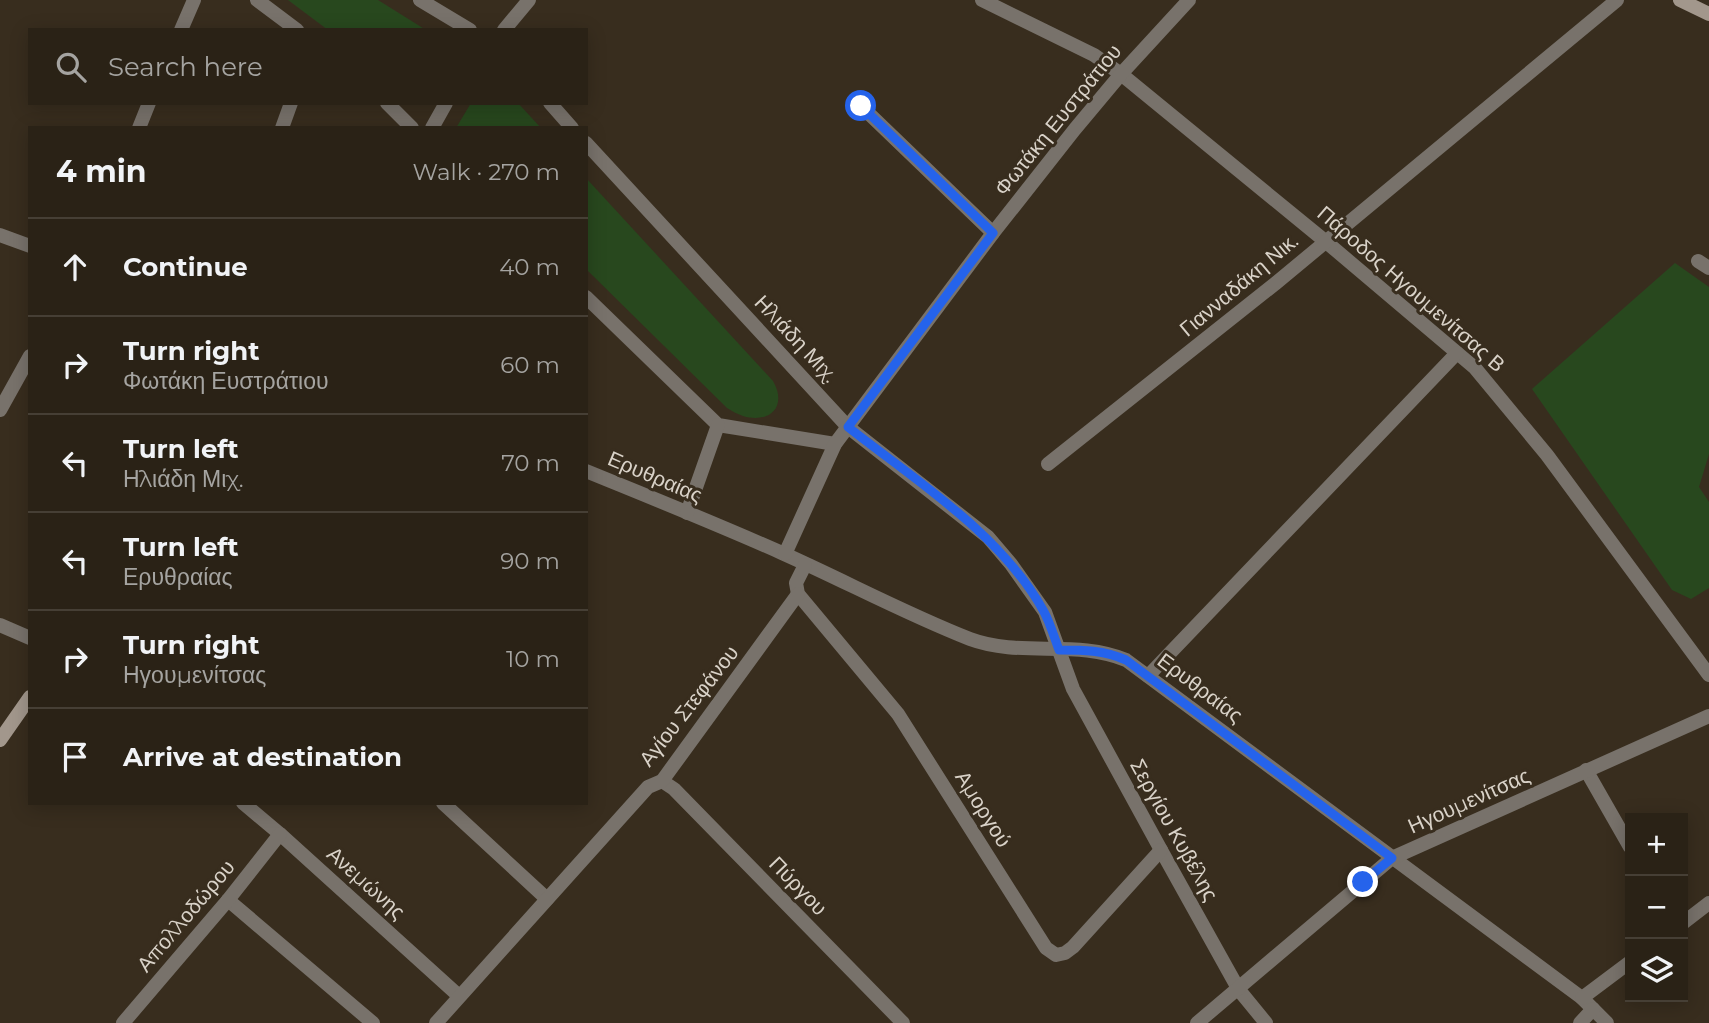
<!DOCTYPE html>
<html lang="en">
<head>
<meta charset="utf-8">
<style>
  :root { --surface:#2a2216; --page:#322a1f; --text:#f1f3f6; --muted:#a5a4a1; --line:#463f35 }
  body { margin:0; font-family:Montserrat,sans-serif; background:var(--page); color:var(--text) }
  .controls { position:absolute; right:21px; bottom:21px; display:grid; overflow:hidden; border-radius:0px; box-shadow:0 4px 18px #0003 }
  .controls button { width:63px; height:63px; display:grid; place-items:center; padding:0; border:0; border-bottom:2px solid var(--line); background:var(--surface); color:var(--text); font:35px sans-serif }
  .stop { position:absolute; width:21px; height:21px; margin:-16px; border:5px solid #2563eb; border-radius:50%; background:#fff }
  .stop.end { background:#2563eb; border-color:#fff; box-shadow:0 2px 7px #0008 }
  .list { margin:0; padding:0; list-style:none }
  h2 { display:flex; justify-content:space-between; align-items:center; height:91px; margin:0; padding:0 28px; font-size:30px }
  h2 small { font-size:23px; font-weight:400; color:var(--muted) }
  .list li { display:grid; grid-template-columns:46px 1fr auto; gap:21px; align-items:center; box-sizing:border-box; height:98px; padding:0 28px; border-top:2px solid var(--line) }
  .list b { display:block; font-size:26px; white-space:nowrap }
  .list p { margin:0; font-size:23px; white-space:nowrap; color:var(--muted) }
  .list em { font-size:23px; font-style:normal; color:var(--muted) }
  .icon { flex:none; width:38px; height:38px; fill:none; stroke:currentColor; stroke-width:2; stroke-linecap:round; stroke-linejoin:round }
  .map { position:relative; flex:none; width:1709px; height:1023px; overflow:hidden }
  .search { position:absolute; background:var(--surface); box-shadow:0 4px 18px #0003; left:28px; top:28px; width:560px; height:77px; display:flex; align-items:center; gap:18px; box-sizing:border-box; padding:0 24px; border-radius:0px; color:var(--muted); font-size:26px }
  .panel { position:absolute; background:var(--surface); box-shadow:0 4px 18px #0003; left:28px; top:126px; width:560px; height:679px; border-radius:0px }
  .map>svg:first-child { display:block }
  .green { fill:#28481e }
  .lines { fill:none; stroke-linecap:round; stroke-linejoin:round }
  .street { stroke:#78726b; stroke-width:14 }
  .secondary { stroke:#a2978c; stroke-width:14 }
  .route { stroke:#2563eb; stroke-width:9 }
  .labels { text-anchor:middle; stroke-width:6; stroke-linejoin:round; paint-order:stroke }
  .street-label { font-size:21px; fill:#d9d2c8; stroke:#382d1e }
</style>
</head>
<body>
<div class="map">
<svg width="1709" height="1023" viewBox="0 0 1709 1023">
  <rect width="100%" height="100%" fill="#382d1e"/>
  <g class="green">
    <path d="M288,0H378L426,30H328Z"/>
    <path d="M471,103H518L541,128H456Z"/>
    <path d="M586,178L773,381C788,407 769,424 743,416C737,414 732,411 727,408L586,269Z"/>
    <path d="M1675,263L1709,287V454L1699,487L1709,502V588L1691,599L1672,590L1532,389Z"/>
  </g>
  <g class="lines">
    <g class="street">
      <path d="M257,0L297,30"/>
      <path d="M420,0L470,30"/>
      <path d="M982,0L1094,55L1121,74L1325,241L1475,368L1547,455L1709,675"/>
      <path d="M181,30L194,0"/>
      <path d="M504,30L529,0"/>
      <path d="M387,103L412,128"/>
      <path d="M550,103L572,128"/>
      <path d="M861,106L993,233"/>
      <path d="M139,128L149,103"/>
      <path d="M282,128L291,103"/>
      <path d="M432,128L446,103"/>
      <path d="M586,143L848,427L988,537L1011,564L1045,612L1073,689L1161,850L1239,990L1266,1023"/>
      <path d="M0,235L30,246"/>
      <path d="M1698,261L1709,268"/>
      <path d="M586,297L718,425L835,444"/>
      <path d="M0,410L30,356"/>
      <path d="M1048,464L1276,283L1617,0"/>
      <path d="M586,471C652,498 717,524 782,553C845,581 906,614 970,639C1021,658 1077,639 1126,660L1582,998L1607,1023"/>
      <path d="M687,513L718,425"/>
      <path d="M785,554L835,444L993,233L1075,129L1121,74L1189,0"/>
      <path d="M805,565L796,583L798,594L898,714L1046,948L1056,955L1065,953L1073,947L1161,850"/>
      <path d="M0,625L30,638"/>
      <path d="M1148,676L1457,353"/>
      <path d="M1586,770L1630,847"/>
      <path d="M662,781L674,789L903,1023"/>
      <path d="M243,803L280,834L459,996"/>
      <path d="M443,803L547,899"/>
      <path d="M228,900L373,1023"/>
      <path d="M1683,923L1709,903"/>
      <path d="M1582,998L1630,962"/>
      <path d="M123,1023L228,900L280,834"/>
      <path d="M436,1023L648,787L662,781L798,594"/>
      <path d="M1197,1023L1392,858L1709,716"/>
      <path d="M1580,1023L1593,1009"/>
    </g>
    <g class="secondary">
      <path d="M1680,0L1709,14"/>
      <path d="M0,740L30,697"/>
    </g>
  </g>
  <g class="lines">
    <path class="route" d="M861,106L993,233L848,427C916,481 1000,533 1043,610C1050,622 1054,637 1059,650C1084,650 1103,650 1126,660L1392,858L1363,882"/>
  </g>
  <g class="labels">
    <g class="street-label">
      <text transform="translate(1058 120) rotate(-51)" y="7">Φωτάκη Ευστράτιου</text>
      <text transform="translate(1239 285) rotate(-40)" y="7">Γιανναδάκη Νικ.</text>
      <text transform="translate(1411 289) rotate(41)" y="7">Πάροδος Ηγουμενίτσας Β</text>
      <text transform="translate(796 339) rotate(47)" y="7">Ηλιάδη Μιχ.</text>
      <text transform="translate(655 477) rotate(23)" y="7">Ερυθραίας</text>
      <text transform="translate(1200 688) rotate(37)" y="7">Ερυθραίας</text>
      <text transform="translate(689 706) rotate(-52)" y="7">Αγίου Στεφάνου</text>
      <text transform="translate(1469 801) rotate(-24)" y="7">Ηγουμενίτσας</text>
      <text transform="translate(983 809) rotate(58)" y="7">Αμοργού</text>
      <text transform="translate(1174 830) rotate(61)" y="7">Σεργίου Κυβέλης</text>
      <text transform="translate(366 883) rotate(42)" y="7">Ανεμώνης</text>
      <text transform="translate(798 886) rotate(46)" y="7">Πύργου</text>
      <text transform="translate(186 916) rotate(-50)" y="7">Απολλοδώρου</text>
    </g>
  </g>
</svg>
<div class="controls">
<button>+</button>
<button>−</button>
<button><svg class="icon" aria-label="layers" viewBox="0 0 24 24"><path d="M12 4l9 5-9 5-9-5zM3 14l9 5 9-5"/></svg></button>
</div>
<div class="stop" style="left:861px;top:106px"></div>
<div class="stop end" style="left:1363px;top:882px"></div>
<div class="search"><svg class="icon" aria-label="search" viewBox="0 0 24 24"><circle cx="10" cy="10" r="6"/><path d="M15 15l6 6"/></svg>Search here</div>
<section class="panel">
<h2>4 min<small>Walk · 270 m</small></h2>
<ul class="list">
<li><svg class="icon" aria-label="ahead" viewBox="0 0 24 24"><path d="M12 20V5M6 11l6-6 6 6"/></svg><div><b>Continue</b></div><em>40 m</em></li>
<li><svg class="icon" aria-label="right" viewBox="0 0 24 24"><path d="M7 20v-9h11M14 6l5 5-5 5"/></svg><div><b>Turn right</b><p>Φωτάκη Ευστράτιου</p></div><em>60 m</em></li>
<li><svg class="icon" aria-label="left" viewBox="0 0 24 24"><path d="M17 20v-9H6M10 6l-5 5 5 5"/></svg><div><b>Turn left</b><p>Ηλιάδη Μιχ.</p></div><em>70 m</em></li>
<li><svg class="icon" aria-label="left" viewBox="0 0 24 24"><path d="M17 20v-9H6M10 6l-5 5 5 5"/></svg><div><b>Turn left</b><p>Ερυθραίας</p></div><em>90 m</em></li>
<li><svg class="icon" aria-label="right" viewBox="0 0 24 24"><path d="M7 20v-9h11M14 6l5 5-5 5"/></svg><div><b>Turn right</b><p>Ηγουμενίτσας</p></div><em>10 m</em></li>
<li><svg class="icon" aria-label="arrive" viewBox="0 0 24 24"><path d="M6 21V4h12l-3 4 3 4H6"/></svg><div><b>Arrive at destination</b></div></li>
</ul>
</section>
</div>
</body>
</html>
